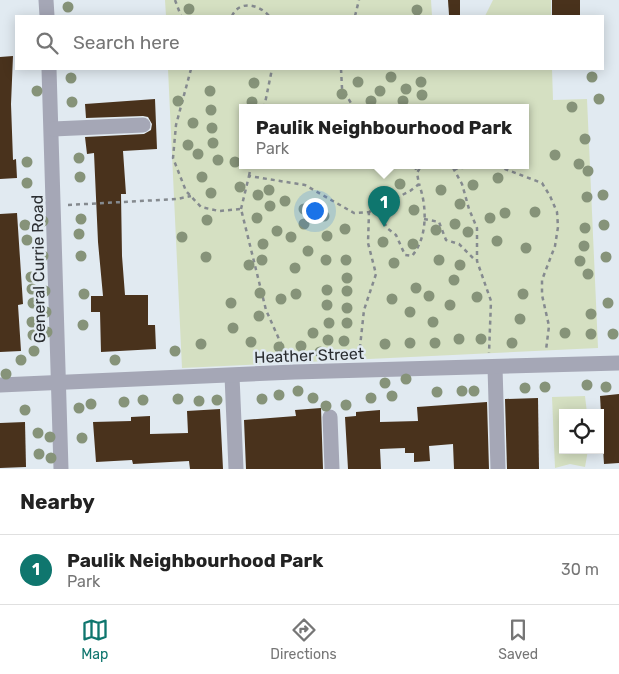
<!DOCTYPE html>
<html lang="en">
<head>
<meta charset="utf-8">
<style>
  :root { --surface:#fff; --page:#f2f2f2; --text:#222; --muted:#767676; --line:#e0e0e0; --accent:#0f766e }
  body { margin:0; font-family:Rubik,sans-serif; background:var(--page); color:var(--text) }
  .controls { position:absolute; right:15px; bottom:15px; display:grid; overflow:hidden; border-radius:0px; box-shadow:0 2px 12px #0003 }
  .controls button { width:45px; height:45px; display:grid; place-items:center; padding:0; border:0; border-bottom:1px solid var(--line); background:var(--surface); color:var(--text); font:25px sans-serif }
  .you { position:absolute; left:314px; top:210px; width:18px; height:18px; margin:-12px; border:4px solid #fff; border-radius:50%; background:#1a73e8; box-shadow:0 0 0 8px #1a73e833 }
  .badge { display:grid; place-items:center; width:32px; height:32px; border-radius:50%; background:var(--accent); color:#fff; font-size:16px; font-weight:700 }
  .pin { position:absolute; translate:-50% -41px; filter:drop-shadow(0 1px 2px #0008) }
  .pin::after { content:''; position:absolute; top:26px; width:18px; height:15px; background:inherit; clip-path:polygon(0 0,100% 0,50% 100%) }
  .popup { position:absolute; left:239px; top:104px; width:290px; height:65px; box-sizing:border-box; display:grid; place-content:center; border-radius:0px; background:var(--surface); filter:drop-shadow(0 1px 4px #0005); font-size:16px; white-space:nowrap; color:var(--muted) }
  .popup b { font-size:19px; color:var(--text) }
  .popup::after { content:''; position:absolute; left:50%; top:100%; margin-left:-10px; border:10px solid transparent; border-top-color:var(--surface) }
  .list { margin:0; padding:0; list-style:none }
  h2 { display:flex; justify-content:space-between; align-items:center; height:65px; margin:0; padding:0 20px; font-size:21px }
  h2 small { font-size:16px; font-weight:400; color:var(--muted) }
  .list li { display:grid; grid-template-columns:32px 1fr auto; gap:15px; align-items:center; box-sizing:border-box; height:70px; padding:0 20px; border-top:1px solid var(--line) }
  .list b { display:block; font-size:19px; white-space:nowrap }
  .list p { margin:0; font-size:16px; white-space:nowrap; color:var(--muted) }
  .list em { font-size:16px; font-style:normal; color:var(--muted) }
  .icon { flex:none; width:28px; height:28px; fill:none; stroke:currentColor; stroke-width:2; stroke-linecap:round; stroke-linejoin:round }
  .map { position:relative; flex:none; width:619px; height:469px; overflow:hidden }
  .search { position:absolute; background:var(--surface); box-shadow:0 2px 12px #0003; left:15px; right:15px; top:15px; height:55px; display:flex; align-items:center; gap:12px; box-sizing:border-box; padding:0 18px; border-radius:0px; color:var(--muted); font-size:19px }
  .sheet { height:135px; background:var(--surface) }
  nav { display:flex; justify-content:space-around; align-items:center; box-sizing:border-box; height:70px; border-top:1px solid var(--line); background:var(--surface); font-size:14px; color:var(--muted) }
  nav a { display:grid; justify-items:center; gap:2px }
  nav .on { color:var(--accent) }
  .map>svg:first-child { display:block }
  .green { fill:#d5e0c2; fill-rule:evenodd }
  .building { fill:#49321c }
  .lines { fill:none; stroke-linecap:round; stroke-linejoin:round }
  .path { stroke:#858a8f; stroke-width:2.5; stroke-dasharray:4 4; stroke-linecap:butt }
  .minor { stroke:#a5a7b6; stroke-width:15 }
  .tree { fill:#869379 }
  .labels { text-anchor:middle; stroke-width:5; stroke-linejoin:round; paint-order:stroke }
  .street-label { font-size:16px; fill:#2b2e31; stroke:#e1eaf1 }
</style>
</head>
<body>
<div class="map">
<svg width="619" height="469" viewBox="0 0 619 469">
  <rect width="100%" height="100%" fill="#e1eaf1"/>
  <g class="green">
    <path d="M165,0H431L432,16H166Z"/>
    <path d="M493,0H551V16H485Z"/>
    <path d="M168,69H552L553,100L587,99L598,348L182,368ZM243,108H525V166H243Z"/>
    <path d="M585,396L587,413H563V450H588L585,467L570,464L555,468L552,397Z"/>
  </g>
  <g class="building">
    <path d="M448,0H460V15H449Z"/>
    <rect x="552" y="0" width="28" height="16"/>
    <path d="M13,56L11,104L13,160L16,159L17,178L0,179V57Z"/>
    <path d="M155,99L157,149L123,151L126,194H121L122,256L125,295H148V325H155L156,349L101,352L100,312H91V296H103L98,242L94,153L87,154L85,137L144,134L151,130L152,124L148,117L143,116L86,118L85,104Z"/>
    <path d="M17,213L23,304L18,305L21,351L0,352V214Z"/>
    <path d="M619,394V463L604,464L600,396Z"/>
    <path d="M538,398L539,469H507L505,399Z"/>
    <path d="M487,402L489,469H454L453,444L429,446L430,461L414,462V453H405V448L380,449L381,469H348L345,417L356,416V412L380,410V422L418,421L417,407Z"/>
    <path d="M321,408L323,469H246L244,420L296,416L295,410Z"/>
    <path d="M220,409L223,469H190L189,461L133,464L132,460L96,462L93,422L131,421V417L150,416V434L188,433L187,411Z"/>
    <path d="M25,422L26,467L0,468V423Z"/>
  </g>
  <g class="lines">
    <g class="path">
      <path d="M175,0L181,16"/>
      <path d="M232,16C239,0 259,4 269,16"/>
      <path d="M355,16L359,0"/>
      <path d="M191,69L176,125L173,158L186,191L201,207L219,211L241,209L266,310L287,357"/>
      <path d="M341,69L342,88L354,108"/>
      <path d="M264,108L272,69"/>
      <path d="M415,166L417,173"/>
      <path d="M446,166L456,169L475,166"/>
      <path d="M497,166L542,183L550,196L557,212L558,227L555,246L542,280V295L549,326L546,350"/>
      <path d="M453,168L462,184L469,209L477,228V261L491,301L489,353"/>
      <path d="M249,176L251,166"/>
      <path d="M68,205L177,199L191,196"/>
      <path d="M377,208L387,228L396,235L405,255L412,256C428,237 427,206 419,184"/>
      <path d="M241,209L249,176L305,185L354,213L369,212L410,191L419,184L417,173L421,166"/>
      <path d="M424,219L439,222L446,240L459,244L475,260"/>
      <path d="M36,221L37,213"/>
      <path d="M359,356L364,310L376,274L368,243L369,212"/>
    </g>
    <g class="minor">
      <path d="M46,0L47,16"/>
      <path d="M49,69L61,469"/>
      <path d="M53,129L143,125"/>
      <path d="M495,367L498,469"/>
      <path d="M232,376L236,469"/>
      <path d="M0,385L294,372L619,363"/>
      <path d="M330,417L332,469"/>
    </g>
  </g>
  <g class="tree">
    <circle cx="68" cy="7" r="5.5"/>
    <circle cx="189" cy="9" r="5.5"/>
    <circle cx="417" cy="10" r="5.5"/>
    <circle cx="391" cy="77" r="5.5"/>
    <circle cx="592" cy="77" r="5.5"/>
    <circle cx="71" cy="78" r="5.5"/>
    <circle cx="358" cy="82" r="5.5"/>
    <circle cx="421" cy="82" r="5.5"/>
    <circle cx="254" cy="83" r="5.5"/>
    <circle cx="406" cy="89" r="5.5"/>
    <circle cx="37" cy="91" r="5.5"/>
    <circle cx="210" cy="91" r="5.5"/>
    <circle cx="380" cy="91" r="5.5"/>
    <circle cx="342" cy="94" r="5.5"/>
    <circle cx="422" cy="95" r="5.5"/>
    <circle cx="599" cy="99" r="5.5"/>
    <circle cx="178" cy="101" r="5.5"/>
    <circle cx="371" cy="101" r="5.5"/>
    <circle cx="403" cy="101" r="5.5"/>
    <circle cx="72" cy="102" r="5.5"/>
    <circle cx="252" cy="102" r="5.5"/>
    <circle cx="572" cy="107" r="5.5"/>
    <circle cx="211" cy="110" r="5.5"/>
    <circle cx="193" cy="123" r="5.5"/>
    <circle cx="212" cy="128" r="5.5"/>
    <circle cx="585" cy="139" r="5.5"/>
    <circle cx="213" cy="143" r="5.5"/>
    <circle cx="188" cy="145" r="5.5"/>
    <circle cx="198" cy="154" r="5.5"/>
    <circle cx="555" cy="155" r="5.5"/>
    <circle cx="79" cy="158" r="5.5"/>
    <circle cx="218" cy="160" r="5.5"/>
    <circle cx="27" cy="162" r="5.5"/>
    <circle cx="235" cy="162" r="5.5"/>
    <circle cx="579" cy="164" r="5.5"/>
    <circle cx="588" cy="171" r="5.5"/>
    <circle cx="80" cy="177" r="5.5"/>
    <circle cx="202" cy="177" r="5.5"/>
    <circle cx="498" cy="178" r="5.5"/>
    <circle cx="27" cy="183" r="5.5"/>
    <circle cx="400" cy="184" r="5.5"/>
    <circle cx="473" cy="185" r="5.5"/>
    <circle cx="240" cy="187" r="5.5"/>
    <circle cx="269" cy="190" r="5.5"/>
    <circle cx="441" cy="190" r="5.5"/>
    <circle cx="211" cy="193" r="5.5"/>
    <circle cx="258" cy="195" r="5.5"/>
    <circle cx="603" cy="195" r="5.5"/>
    <circle cx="587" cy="197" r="5.5"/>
    <circle cx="285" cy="201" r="5.5"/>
    <circle cx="460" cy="204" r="5.5"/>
    <circle cx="270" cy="206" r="5.5"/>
    <circle cx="304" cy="209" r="5.5"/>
    <circle cx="414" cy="210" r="5.5"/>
    <circle cx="535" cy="212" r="5.5"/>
    <circle cx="505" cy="213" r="5.5"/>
    <circle cx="324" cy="216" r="5.5"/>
    <circle cx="257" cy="218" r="5.5"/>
    <circle cx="490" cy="218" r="5.5"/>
    <circle cx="81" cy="219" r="5.5"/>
    <circle cx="207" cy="220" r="5.5"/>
    <circle cx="43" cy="221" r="5.5"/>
    <circle cx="304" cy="224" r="5.5"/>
    <circle cx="455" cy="224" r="5.5"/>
    <circle cx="25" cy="225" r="5.5"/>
    <circle cx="604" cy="225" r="5.5"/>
    <circle cx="585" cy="228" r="5.5"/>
    <circle cx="345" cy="229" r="5.5"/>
    <circle cx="436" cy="230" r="5.5"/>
    <circle cx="277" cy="231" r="5.5"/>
    <circle cx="468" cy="232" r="5.5"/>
    <circle cx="79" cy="234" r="5.5"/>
    <circle cx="327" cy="236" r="5.5"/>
    <circle cx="182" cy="237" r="5.5"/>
    <circle cx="291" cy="237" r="5.5"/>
    <circle cx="27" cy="240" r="5.5"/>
    <circle cx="497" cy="241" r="5.5"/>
    <circle cx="383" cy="242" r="5.5"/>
    <circle cx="263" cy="244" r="5.5"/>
    <circle cx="413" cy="244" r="5.5"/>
    <circle cx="584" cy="246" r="5.5"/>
    <circle cx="526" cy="248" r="5.5"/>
    <circle cx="308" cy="251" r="5.5"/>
    <circle cx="43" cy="256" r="5.5"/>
    <circle cx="81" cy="256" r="5.5"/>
    <circle cx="206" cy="257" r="5.5"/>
    <circle cx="606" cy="257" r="5.5"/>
    <circle cx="262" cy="260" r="5.5"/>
    <circle cx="326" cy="260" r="5.5"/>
    <circle cx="346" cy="260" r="5.5"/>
    <circle cx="439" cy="260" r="5.5"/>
    <circle cx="580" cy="261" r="5.5"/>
    <circle cx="394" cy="263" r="5.5"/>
    <circle cx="249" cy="265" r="5.5"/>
    <circle cx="460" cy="265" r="5.5"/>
    <circle cx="295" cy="268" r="5.5"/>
    <circle cx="588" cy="274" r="5.5"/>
    <circle cx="31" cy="277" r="5.5"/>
    <circle cx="347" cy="278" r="5.5"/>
    <circle cx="454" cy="280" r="5.5"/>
    <circle cx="416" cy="288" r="5.5"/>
    <circle cx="32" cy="289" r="5.5"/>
    <circle cx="327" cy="290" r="5.5"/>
    <circle cx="45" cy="291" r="5.5"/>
    <circle cx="347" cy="291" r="5.5"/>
    <circle cx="260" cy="293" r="5.5"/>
    <circle cx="84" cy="294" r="5.5"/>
    <circle cx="296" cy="294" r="5.5"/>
    <circle cx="523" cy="294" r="5.5"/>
    <circle cx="429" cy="296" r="5.5"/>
    <circle cx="477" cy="297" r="5.5"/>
    <circle cx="281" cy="299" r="5.5"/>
    <circle cx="392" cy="299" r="5.5"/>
    <circle cx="33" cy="303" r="5.5"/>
    <circle cx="231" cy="303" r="5.5"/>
    <circle cx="608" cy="303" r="5.5"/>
    <circle cx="327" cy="305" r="5.5"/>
    <circle cx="450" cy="305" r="5.5"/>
    <circle cx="347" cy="308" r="5.5"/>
    <circle cx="46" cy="312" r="5.5"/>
    <circle cx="410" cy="312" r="5.5"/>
    <circle cx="591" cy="314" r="5.5"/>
    <circle cx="259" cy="316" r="5.5"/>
    <circle cx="520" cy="319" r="5.5"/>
    <circle cx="32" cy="322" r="5.5"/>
    <circle cx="433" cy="322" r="5.5"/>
    <circle cx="329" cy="323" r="5.5"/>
    <circle cx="347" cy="323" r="5.5"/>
    <circle cx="83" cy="325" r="5.5"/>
    <circle cx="233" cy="328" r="5.5"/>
    <circle cx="47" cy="332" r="5.5"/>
    <circle cx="313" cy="333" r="5.5"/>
    <circle cx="565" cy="333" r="5.5"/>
    <circle cx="591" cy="334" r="5.5"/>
    <circle cx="613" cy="334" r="5.5"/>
    <circle cx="33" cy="335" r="5.5"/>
    <circle cx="459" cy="339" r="5.5"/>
    <circle cx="481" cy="339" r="5.5"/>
    <circle cx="328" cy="340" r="5.5"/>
    <circle cx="344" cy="341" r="5.5"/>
    <circle cx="251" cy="342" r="5.5"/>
    <circle cx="410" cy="343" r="5.5"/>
    <circle cx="435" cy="343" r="5.5"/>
    <circle cx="512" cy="343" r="5.5"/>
    <circle cx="201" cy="344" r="5.5"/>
    <circle cx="385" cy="344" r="5.5"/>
    <circle cx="301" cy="346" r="5.5"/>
    <circle cx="279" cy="347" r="5.5"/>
    <circle cx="34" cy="351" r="5.5"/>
    <circle cx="175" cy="351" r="5.5"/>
    <circle cx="320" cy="352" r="5.5"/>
    <circle cx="21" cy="360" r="5.5"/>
    <circle cx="115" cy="360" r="5.5"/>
    <circle cx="6" cy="374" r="5.5"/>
    <circle cx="406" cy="379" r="5.5"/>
    <circle cx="385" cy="383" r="5.5"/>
    <circle cx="587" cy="385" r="5.5"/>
    <circle cx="545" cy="387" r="5.5"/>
    <circle cx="606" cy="387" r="5.5"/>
    <circle cx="525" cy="388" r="5.5"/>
    <circle cx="298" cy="391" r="5.5"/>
    <circle cx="462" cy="391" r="5.5"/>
    <circle cx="474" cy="391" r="5.5"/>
    <circle cx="437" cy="392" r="5.5"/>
    <circle cx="279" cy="395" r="5.5"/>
    <circle cx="392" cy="396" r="5.5"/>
    <circle cx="313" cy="398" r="5.5"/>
    <circle cx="371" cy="398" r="5.5"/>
    <circle cx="178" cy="399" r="5.5"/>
    <circle cx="262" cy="399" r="5.5"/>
    <circle cx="143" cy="400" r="5.5"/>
    <circle cx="217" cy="400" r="5.5"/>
    <circle cx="199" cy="401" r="5.5"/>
    <circle cx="124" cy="402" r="5.5"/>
    <circle cx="91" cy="404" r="5.5"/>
    <circle cx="346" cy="405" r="5.5"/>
    <circle cx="326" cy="406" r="5.5"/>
    <circle cx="79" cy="408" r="5.5"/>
    <circle cx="25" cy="410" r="5.5"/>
    <circle cx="38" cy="433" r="5.5"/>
    <circle cx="50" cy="437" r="5.5"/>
    <circle cx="82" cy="438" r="5.5"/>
    <circle cx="39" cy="454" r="5.5"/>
    <circle cx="51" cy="458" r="5.5"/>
  </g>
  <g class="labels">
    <g class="street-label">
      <text transform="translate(38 269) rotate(-91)" y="6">General Currie Road</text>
      <text transform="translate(309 355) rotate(-2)" y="6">Heather Street</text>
    </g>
  </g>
</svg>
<div class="controls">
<button><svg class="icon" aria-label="locate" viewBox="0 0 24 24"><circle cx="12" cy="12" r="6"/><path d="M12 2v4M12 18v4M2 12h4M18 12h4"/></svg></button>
</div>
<div class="you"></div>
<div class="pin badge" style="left:384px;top:227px">1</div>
<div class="popup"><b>Paulik Neighbourhood Park</b>Park</div>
<div class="search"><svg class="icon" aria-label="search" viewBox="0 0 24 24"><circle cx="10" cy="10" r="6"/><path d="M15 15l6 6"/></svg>Search here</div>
</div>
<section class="sheet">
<h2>Nearby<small></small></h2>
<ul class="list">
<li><span class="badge">1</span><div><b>Paulik Neighbourhood Park</b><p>Park</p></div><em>30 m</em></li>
</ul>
</section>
<nav>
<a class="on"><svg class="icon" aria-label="map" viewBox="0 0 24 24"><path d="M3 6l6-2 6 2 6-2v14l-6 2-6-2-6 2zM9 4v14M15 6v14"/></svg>Map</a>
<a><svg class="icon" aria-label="directions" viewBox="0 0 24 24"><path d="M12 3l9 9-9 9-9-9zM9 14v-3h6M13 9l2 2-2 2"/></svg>Directions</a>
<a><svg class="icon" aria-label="saved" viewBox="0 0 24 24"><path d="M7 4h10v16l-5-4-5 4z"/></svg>Saved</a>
</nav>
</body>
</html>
